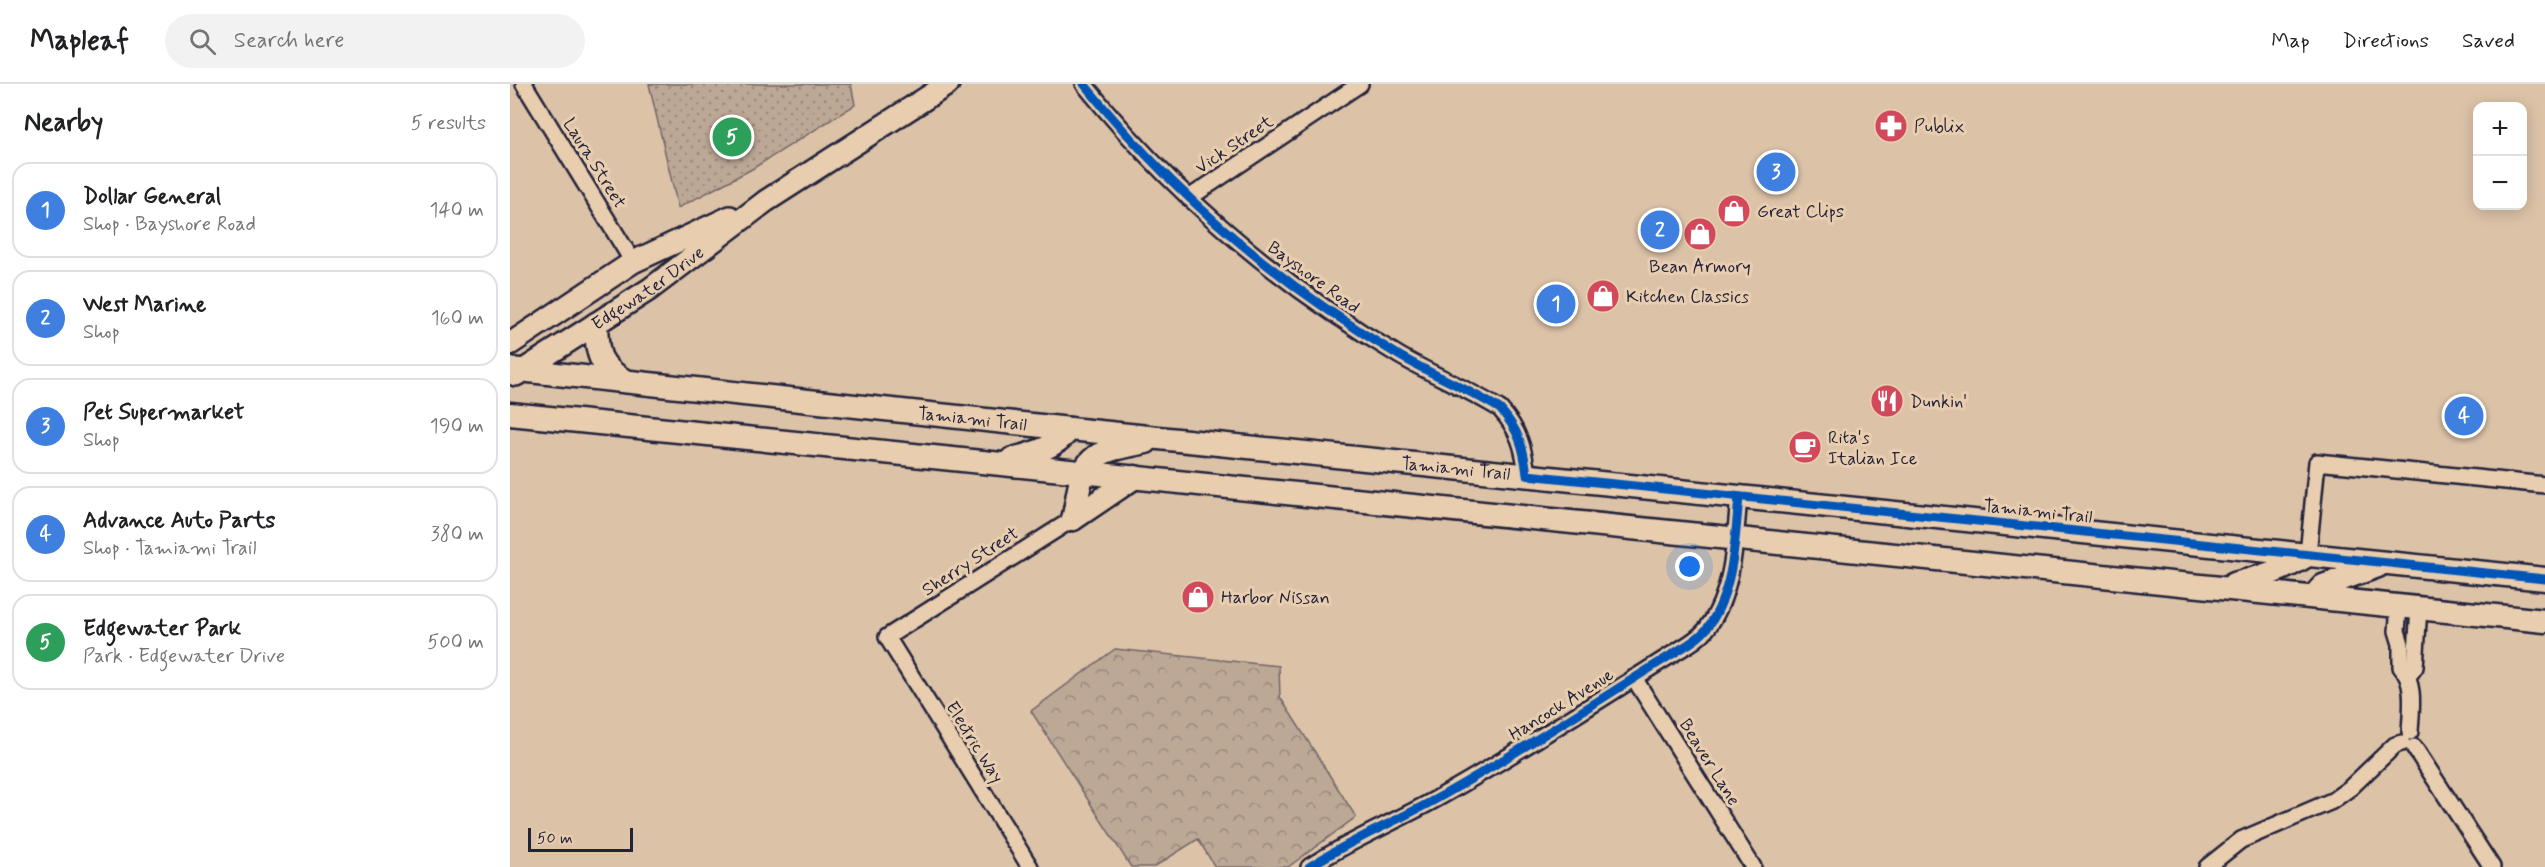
<!DOCTYPE html>
<html lang="en">
<head>
<meta charset="utf-8">
<style>
  :root { --surface:#fff; --page:#f2f2f2; --text:#202124; --muted:#757577; --line:#e0e0e0; --accent:#d1495b }
  body { margin:0; font-family:Mynerve,sans-serif; background:var(--page); color:var(--text) }
  .controls { position:absolute; right:18px; top:18px; display:grid; overflow:hidden; border-radius:12px; box-shadow:0 3px 15px #0003 }
  .controls button { width:54px; height:54px; display:grid; place-items:center; padding:0; border:0; border-bottom:2px solid var(--line); background:var(--surface); color:var(--text); font:30px sans-serif }
  .scale { position:absolute; left:18px; bottom:15px; width:105px; box-sizing:border-box; padding-left:6px; border:3px solid #22223b; border-top:0; font-size:16px; line-height:21px; white-space:nowrap; color:#22223b; -webkit-text-stroke:4px #e8cdaf; paint-order:stroke }
  .you { position:absolute; left:1180px; top:483px; width:21px; height:21px; margin:-15px; border:4px solid #fff; border-radius:50%; background:#1a73e8; box-shadow:0 0 0 9px #1a73e833 }
  .badge { display:grid; place-items:center; width:39px; height:39px; border-radius:50%; background:var(--accent); color:#fff; font-size:20px; font-weight:700 }
  .pin { position:absolute; translate:-50% -50%; border:3px solid #fff; box-shadow:0 2px 6px #0006 }
  .list { margin:0; padding:0; list-style:none }
  h2 { display:flex; justify-content:space-between; align-items:center; height:78px; margin:0; padding:0 24px; font-size:26px }
  h2 small { font-size:20px; font-weight:400; color:var(--muted) }
  .list li { display:grid; grid-template-columns:39px 1fr auto; gap:18px; align-items:center; box-sizing:border-box; height:96px; margin:0 12px 12px; padding:0 12px; border:2px solid var(--line); border-radius:18px }
  .list b { display:block; font-size:22px; white-space:nowrap }
  .list p { margin:0; font-size:20px; white-space:nowrap; color:var(--muted) }
  .list em { font-size:20px; font-style:normal; color:var(--muted) }
  .icon { flex:none; width:33px; height:33px; fill:none; stroke:currentColor; stroke-width:2; stroke-linecap:round; stroke-linejoin:round }
  .map { position:relative; flex:none; width:2035px; height:783px; overflow:hidden }
  header { display:flex; align-items:center; gap:36px; box-sizing:border-box; height:84px; padding:0 30px; background:var(--surface); border-bottom:2px solid var(--line) }
  header strong { font-size:28px }
  nav { display:flex; gap:33px; margin-inline-start:auto; font-size:21px }
  .search { width:420px; height:54px; background:var(--page); display:flex; align-items:center; gap:15px; box-sizing:border-box; padding:0 21px; border-radius:33px; color:var(--muted); font-size:22px }
  main { display:flex }
  aside { flex:1; background:var(--surface) }
  .map>svg:first-child { display:block }
  .grass { fill:url(#grass-dots); stroke:#706568; stroke-width:1.5 }
  .forest { fill:url(#forest-crowns); stroke:#706568; stroke-width:1.5 }
  .lines { fill:none; stroke-linecap:round; stroke-linejoin:round }
  .street-casing { stroke:#22223b; stroke-width:20 }
  .secondary-casing { stroke:#22223b; stroke-width:26 }
  .primary-casing { stroke:#22223b; stroke-width:27 }
  .street { stroke:#e8cdaf; stroke-width:15 }
  .secondary { stroke:#e8cdaf; stroke-width:21 }
  .primary { stroke:#e8cdaf; stroke-width:22 }
  .cycleway-casing { stroke:#e8cdaf; stroke-width:13 }
  .cycleway { stroke:#0057b8; stroke-width:9 }
  .labels { text-anchor:middle; stroke-width:6; stroke-linejoin:round; paint-order:stroke }
  .poi-label { font-size:18px; fill:#22223b; stroke:#e8cdaf; text-anchor:start }
  .street-label { font-size:18px; fill:#22223b; stroke:#e8cdaf }
</style>
</head>
<body>
<header>
<strong>Mapleaf</strong>
<div class="search"><svg class="icon" aria-label="search" viewBox="0 0 24 24"><circle cx="10" cy="10" r="6"/><path d="M15 15l6 6"/></svg>Search here</div>
<nav><a>Map</a><a>Directions</a><a>Saved</a></nav>
</header>
<main>
<aside>
<h2>Nearby<small>5 results</small></h2>
<ul class="list">
<li><span class="badge" style="background:#3f7fe0">1</span><div><b>Dollar General</b><p>Shop · Bayshore Road</p></div><em>140 m</em></li>
<li><span class="badge" style="background:#3f7fe0">2</span><div><b>West Marine</b><p>Shop</p></div><em>160 m</em></li>
<li><span class="badge" style="background:#3f7fe0">3</span><div><b>Pet Supermarket</b><p>Shop</p></div><em>190 m</em></li>
<li><span class="badge" style="background:#3f7fe0">4</span><div><b>Advance Auto Parts</b><p>Shop · Tamiami Trail</p></div><em>380 m</em></li>
<li><span class="badge" style="background:#2e9e5b">5</span><div><b>Edgewater Park</b><p>Park · Edgewater Drive</p></div><em>500 m</em></li>
</ul>
</aside>
<div class="map">
<svg width="2035" height="783" viewBox="0 0 2035 783">
  <defs>
    <pattern id="grass-dots" width="8" height="8" patternUnits="userSpaceOnUse" patternTransform="scale(1.5)"><rect width="8" height="8" fill="#bda896"/><path d="M2 2h.1M6 6h.1" fill="none" stroke="#99887c" stroke-width="1.8" stroke-linecap="round"/></pattern>
    <pattern id="forest-crowns" width="20" height="18" patternUnits="userSpaceOnUse" patternTransform="scale(1.5)"><rect width="20" height="18" fill="#bda896"/><path d="M2 6a3 3 0 1 1 6 0M12 15a3 3 0 1 1 6 0" fill="none" stroke="#99887c"/></pattern>
  </defs>
  <rect width="100%" height="100%" fill="#dcc3a8"/>
  <filter id="ink" filterUnits="userSpaceOnUse"><feTurbulence type="fractalNoise" baseFrequency=".0167" numOctaves="2"/><feDisplacementMap in="SourceGraphic" scale="12" xChannelSelector="R" yChannelSelector="G"/><feConvolveMatrix kernelMatrix="1 2 1 2 8 2 1 2 1" color-interpolation-filters="sRGB"/></filter>
  <g filter="url(#ink)">
    <path class="grass" d="M139,0H341L345,21L242,85L168,124Z"/>
    <path class="forest" d="M605,565L769,582L770,613L846,733L778,783H705L688,755L644,783H621L521,627Z"/>
    <g class="lines">
      <g class="street-casing">
        <g id="street">
          <path d="M14,0L123,178"/>
          <path d="M574,0C662,109 770,201 890,272C923,291 958,305 990,325C1009,346 1014,364 1017,391"/>
          <path d="M679,114L850,0"/>
          <path d="M1798,471L1807,378L2035,401"/>
          <path d="M1889,522L1887,547L1891,560V583C1906,599 1901,627 1900,648"/>
          <path d="M1899,591L1905,583L1909,524"/>
          <path d="M1124,594L1243,783"/>
          <path d="M1904,663L1982,783"/>
          <path d="M520,783L377,553L563,435"/>
          <path d="M799,783C840,756 885,738 928,714C1010,668 1089,616 1169,566C1179,560 1191,553 1198,543C1224,507 1225,455 1229,413"/>
          <path d="M1697,783L1731,756L1822,717L1840,704L1885,661L1892,659"/>
        </g>
      </g>
      <g class="secondary-casing">
        <g id="secondary">
          <path d="M0,260L123,178L220,133"/>
          <path id="s1" d="M6,291L140,205L256,117L438,0"/>
        </g>
      </g>
      <g class="primary-casing">
        <g id="primary">
          <path d="M86,240C87,270 88,281 115,297"/>
          <path id="s2" d="M0,285L560,345L2035,495"/>
          <path d="M0,330L2035,537"/>
          <path d="M502,375C526,369 544,364 560,345"/>
          <path d="M563,435C568,418 568,388 582,376C594,364 620,362 636,358"/>
          <path d="M563,435L625,393"/>
          <path d="M1724,500C1751,493 1774,486 1798,471"/>
          <path d="M1803,513L1813,502L1868,482"/>
        </g>
      </g>
      <use href="#street" class="street"/>
      <use href="#secondary" class="secondary"/>
      <use href="#primary" class="primary"/>
      <g class="cycleway-casing">
        <g id="cycleway">
          <path d="M574,0C662,109 770,201 890,272C923,291 958,305 990,325C1009,346 1014,364 1017,391L2035,495"/>
          <path d="M799,783C840,756 885,738 928,714C1010,668 1089,616 1169,566C1179,560 1191,553 1198,543C1224,507 1225,455 1229,413"/>
        </g>
      </g>
      <use href="#cycleway" class="cycleway"/>
    </g>
  </g>
  <defs>
    <g id="pharmacy-disc" transform="scale(1.725)"><circle r="9.5" fill="#d1495b" stroke="#e8cdaf"/><path d="M-2-6h4v4h4v4h-4v4h-4v-4h-4v-4h4Z" fill="#fff"/></g>
    <g id="shop-disc" transform="scale(1.725)"><circle r="9.5" fill="#d1495b" stroke="#e8cdaf"/><path d="M-5-2.5h2.3a2.7 3.5 0 0 1 5.4 0H5L5.5 6h-11ZM-1.5-2.5h3a1.5 2.3 0 0 0-3 0Z" fill="#fff"/></g>
    <g id="restaurant-disc" transform="scale(1.725)"><circle r="9.5" fill="#d1495b" stroke="#e8cdaf"/><path d="M-5-6h1v4h1v-4h1v4h1v-4h1v5L-1.5 .5V6h-2V.5L-5-1ZM5-6V6H3V1.5H1.5Q1.5-4 5-6Z" fill="#fff"/></g>
    <g id="cafe-disc" transform="scale(1.725)"><circle r="9.5" fill="#d1495b" stroke="#e8cdaf"/><path d="M-5.5-4.5H6V0H3Q3 3.5 0 3.5H-2.5Q-5.5 3.5-5.5 0ZM3-3.2v2h1.7v-2ZM-6 4.5H4V6H-6Z" fill="#fff"/></g>
  </defs>
  <g fill-rule="evenodd">
    <use href="#pharmacy-disc" x="1381" y="42"/>
    <use href="#shop-disc" x="1224" y="127"/>
    <use href="#shop-disc" x="1190" y="150"/>
    <use href="#shop-disc" x="1093" y="212"/>
    <use href="#restaurant-disc" x="1377" y="317"/>
    <use href="#cafe-disc" x="1295" y="363"/>
    <use href="#shop-disc" x="688" y="513"/>
  </g>
  <g class="labels">
    <g class="poi-label">
      <text x="1404" y="48">Publix</text>
      <text x="1247" y="133">Great Clips</text>
      <text x="1190" y="188" text-anchor="middle">Bean Armory</text>
      <text x="1116" y="218">Kitchen Classics</text>
      <text x="1400" y="323">Dunkin'</text>
      <text x="1318" y="359">Rita's<tspan x="1318" dy="21">Italian Ice</tspan></text>
      <text x="711" y="519">Harbor Nissan</text>
    </g>
    <g class="street-label">
      <text transform="translate(724 60) rotate(-34)" y="6">Vick Street</text>
      <text transform="translate(85 79) rotate(58)" y="6">Laura Street</text>
      <text transform="translate(804 193) rotate(36)" y="6">Bayshore Road</text>
      <text dy="6" stroke="none"><textPath href="#s1" startOffset="158">Edgewater Drive</textPath></text>
      <text dy="6" stroke="none"><textPath href="#s2" startOffset="465">Tamiami Trail</textPath></text>
      <text dy="6" stroke="none"><textPath href="#s2" startOffset="951">Tamiami Trail</textPath></text>
      <text transform="translate(1528 427) rotate(6)" y="6">Tamiami Trail</text>
      <text transform="translate(460 477) rotate(-33)" y="6">Sherry Street</text>
      <text transform="translate(1051 620) rotate(-32)" y="6">Hancock Avenue</text>
      <text transform="translate(465 658) rotate(58)" y="6">Electric Way</text>
      <text transform="translate(1200 678) rotate(58)" y="6">Beaver Lane</text>
    </g>
  </g>
</svg>
<div class="controls">
<button>+</button>
<button>−</button>
</div>
<div class="scale">50 m</div>
<div class="you"></div>
<div class="pin badge" style="left:1046px;top:220px;background:#3f7fe0">1</div>
<div class="pin badge" style="left:1150px;top:146px;background:#3f7fe0">2</div>
<div class="pin badge" style="left:1266px;top:88px;background:#3f7fe0">3</div>
<div class="pin badge" style="left:1954px;top:332px;background:#3f7fe0">4</div>
<div class="pin badge" style="left:222px;top:53px;background:#2e9e5b">5</div>
</div>
</main>
</body>
</html>
